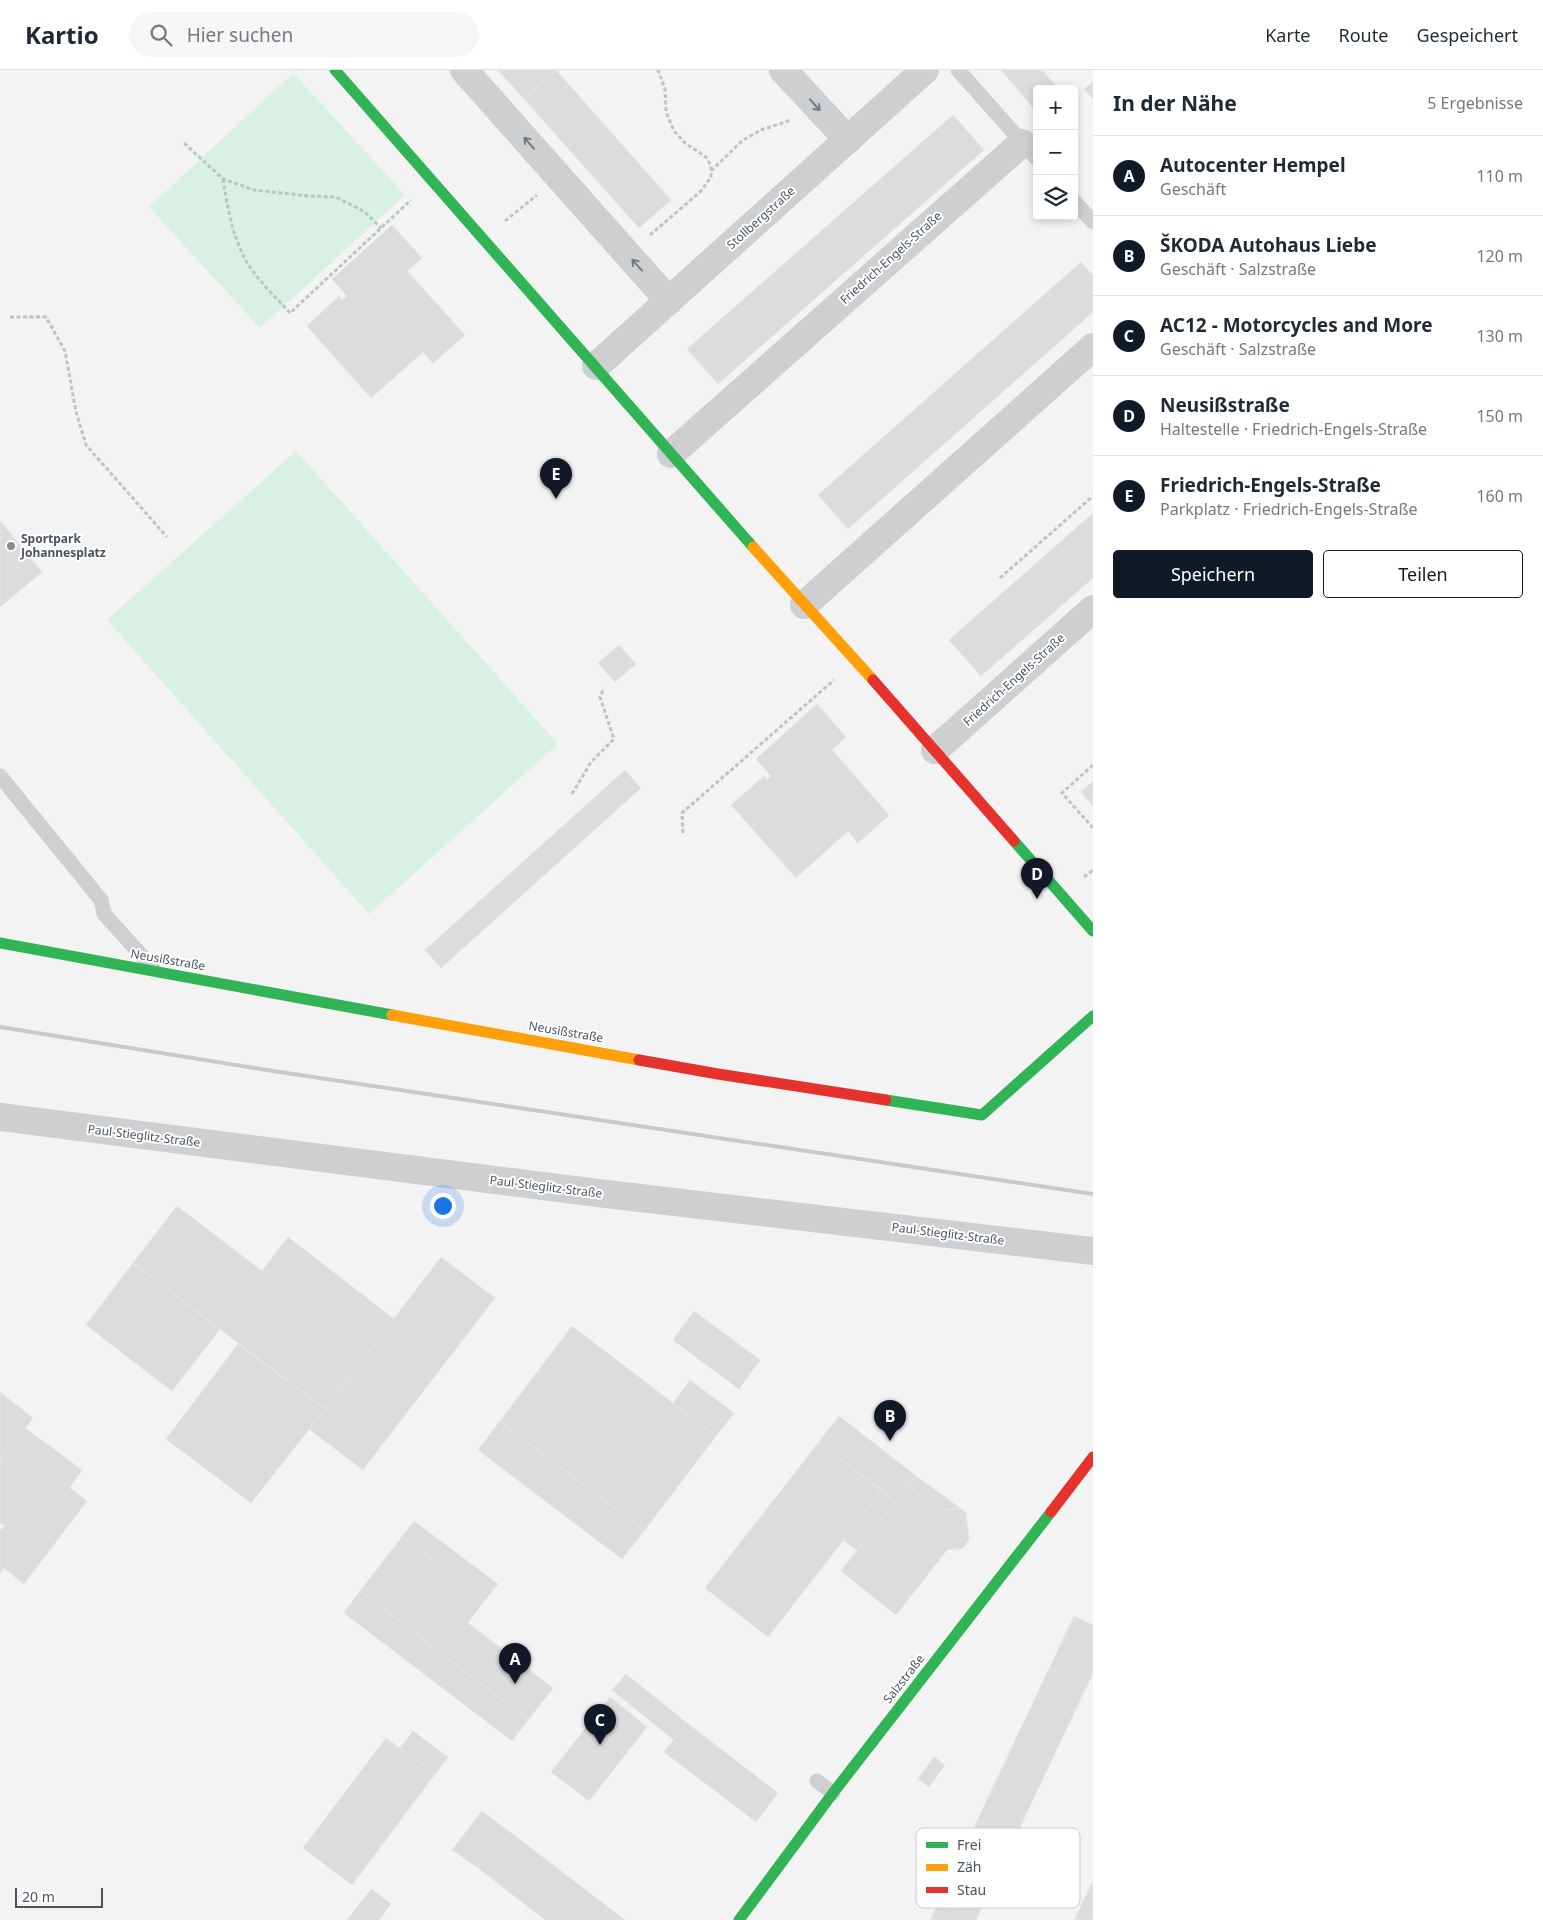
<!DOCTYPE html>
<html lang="de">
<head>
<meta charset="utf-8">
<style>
  :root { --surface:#fff; --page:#f6f6f7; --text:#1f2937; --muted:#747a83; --line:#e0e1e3; --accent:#111827 }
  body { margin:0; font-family:"Noto Sans",sans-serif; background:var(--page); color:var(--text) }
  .controls { position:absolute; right:15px; top:15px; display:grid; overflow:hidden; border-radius:5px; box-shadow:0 2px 8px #0003 }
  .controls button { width:45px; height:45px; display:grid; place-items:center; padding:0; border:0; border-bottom:1px solid var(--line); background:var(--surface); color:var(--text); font:25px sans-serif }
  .scale { position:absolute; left:15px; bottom:12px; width:88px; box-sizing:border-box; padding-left:5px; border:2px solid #4a5460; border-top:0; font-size:14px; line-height:18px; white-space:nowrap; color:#4a5460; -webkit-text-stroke:4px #fff; paint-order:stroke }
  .you { position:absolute; left:442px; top:1135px; width:18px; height:18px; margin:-12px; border:4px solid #fff; border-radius:50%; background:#1a73e8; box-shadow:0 0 0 8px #1a73e833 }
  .badge { display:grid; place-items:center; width:32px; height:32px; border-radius:50%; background:var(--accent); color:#fff; font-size:16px; font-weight:700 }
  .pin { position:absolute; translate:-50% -41px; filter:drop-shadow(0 1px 2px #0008) }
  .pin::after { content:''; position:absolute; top:26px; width:18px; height:15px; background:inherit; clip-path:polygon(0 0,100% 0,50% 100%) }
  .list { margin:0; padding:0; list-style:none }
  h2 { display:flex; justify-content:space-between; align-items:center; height:65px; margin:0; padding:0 20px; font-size:21px }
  h2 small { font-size:16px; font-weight:400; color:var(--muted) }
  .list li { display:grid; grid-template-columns:32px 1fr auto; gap:15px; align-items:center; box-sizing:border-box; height:80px; padding:0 20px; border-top:1px solid var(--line) }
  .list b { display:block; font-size:19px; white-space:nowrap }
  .list p { margin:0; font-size:16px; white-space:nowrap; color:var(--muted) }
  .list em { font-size:16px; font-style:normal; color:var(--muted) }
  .actions { display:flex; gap:10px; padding:15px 20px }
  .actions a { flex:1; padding:11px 0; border:1px solid var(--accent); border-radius:5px; text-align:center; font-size:18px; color:var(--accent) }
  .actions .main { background:var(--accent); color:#fff }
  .icon { flex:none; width:28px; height:28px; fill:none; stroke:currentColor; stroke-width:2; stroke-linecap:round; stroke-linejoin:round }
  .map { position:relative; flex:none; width:1093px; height:1850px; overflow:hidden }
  header { display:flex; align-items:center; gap:30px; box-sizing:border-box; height:70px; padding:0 25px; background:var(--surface); border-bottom:1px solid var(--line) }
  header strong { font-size:24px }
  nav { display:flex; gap:28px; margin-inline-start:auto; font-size:18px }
  .search { width:350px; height:45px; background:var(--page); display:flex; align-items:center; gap:12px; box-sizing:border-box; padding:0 18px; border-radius:28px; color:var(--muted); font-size:19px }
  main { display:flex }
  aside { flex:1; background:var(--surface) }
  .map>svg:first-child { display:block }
  .green { fill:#d8f1e3 }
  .building { fill:#dcdcdd; stroke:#e4e5e6 }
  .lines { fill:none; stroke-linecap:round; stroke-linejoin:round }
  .path { stroke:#bbc6c3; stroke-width:3; stroke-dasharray:4 2.5; stroke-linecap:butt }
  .lane { stroke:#cdcfd1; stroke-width:15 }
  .street { stroke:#cdcfd1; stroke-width:28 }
  .fast { stroke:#30b455; stroke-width:11 }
  .slow { stroke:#ff9f0a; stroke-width:11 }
  .jam { stroke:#e5322d; stroke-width:11 }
  .rail { stroke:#c8c9cb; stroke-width:4 }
  .oneway { stroke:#717982 }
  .poi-dot { fill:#858c93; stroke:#fff; stroke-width:2 }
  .labels { text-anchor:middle; stroke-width:4; stroke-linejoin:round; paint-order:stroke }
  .street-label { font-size:12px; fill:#4a5460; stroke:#fff }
  .poi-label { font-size:12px; font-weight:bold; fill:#4a5460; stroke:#fff; text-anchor:start }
  .key { fill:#fff; stroke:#c9cccf; stroke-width:1 }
  .key-label { font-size:14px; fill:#4a5460 }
</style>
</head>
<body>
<header>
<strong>Kartio</strong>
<div class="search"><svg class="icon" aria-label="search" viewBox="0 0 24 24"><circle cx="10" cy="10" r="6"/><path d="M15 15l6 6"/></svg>Hier suchen</div>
<nav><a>Karte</a><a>Route</a><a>Gespeichert</a></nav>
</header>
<main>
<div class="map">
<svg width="1093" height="1850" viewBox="0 0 1093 1850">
  <rect width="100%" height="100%" fill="#f3f3f3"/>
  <g class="green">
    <path d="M293,3L405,125L260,258L149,137Z"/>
    <path d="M296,381L558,674L369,844L107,550Z"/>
  </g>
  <g class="building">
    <path d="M498,0H556L524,29Z"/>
    <path d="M556,0L671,130L639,158L524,29Z"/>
    <path d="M1001,0H1042L1059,19H1037V42Z"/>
    <path d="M1093,12V29L1084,19Z"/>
    <path d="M953,45L984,80L718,314L687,279Z"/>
    <path d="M392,155L422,188L407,201L465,265L433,293L423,282L371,328L307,256L339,226L342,230L347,226L332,209Z"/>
    <path d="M1081,192L1093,206V242L848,459L818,425Z"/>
    <path d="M1093,443V508L981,606L949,570Z"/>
    <path d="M0,451L42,502L0,537Z"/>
    <path d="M619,575L636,594L615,612L598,593Z"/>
    <path d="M817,634L846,667L832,680L889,745L858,773L848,761L796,808L731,735L764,706L767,710L771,706L756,689Z"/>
    <path d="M625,700L641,718L441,898L425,880Z"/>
    <path d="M1093,711V736L1081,722Z"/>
    <path d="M177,1136L262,1201L288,1167L394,1249L325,1339L133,1193Z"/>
    <path d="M441,1187L495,1228L378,1380L325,1339Z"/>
    <path d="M133,1193L198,1243L151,1305L86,1255Z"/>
    <path d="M694,1241L760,1290L739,1319L673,1270Z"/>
    <path d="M198,1243L220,1259L172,1321L151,1305Z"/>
    <path d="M572,1256L716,1366L644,1461L500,1351Z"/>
    <path d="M238,1274L325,1339L251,1433L166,1369Z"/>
    <path d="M690,1310L734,1343L716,1366L673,1333Z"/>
    <path d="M0,1322L33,1348L0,1391Z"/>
    <path d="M325,1339L378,1380L363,1400L309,1359Z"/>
    <path d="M839,1346L916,1406L896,1431L819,1372Z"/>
    <path d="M500,1351L644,1461L622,1489L478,1380Z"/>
    <path d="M25,1358L82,1400L69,1418L12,1374Z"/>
    <path d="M819,1372L882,1421L768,1567L705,1518Z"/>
    <path d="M12,1374L87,1431L24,1514L4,1498L0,1504V1461L4,1456L0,1453V1391Z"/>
    <path d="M916,1406L960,1438L941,1441L908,1415Z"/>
    <path d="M908,1415L941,1441L960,1438L966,1443L969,1470L963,1478L947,1480L896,1545L841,1501Z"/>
    <path d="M882,1421L896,1431L857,1480L843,1470Z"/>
    <path d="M414,1451L498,1514L485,1530L402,1467Z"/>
    <path d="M402,1467L485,1530L468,1553L553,1618L528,1650L360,1521Z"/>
    <path d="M360,1521L528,1650L512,1671L344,1543Z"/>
    <path d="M1074,1546L1093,1555V1603L976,1850H930Z"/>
    <path d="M626,1604L687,1653L674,1670L612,1620Z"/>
    <path d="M610,1627L647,1657L589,1731L551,1702Z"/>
    <path d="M687,1653L778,1723L756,1752L664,1682Z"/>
    <path d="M413,1661L448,1687L435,1704L400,1678Z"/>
    <path d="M386,1668L435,1704L352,1815L303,1778Z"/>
    <path d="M934,1687L945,1695L929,1717L918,1709Z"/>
    <path d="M482,1741L506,1759L477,1797L452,1780Z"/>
    <path d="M506,1759L625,1850H545L477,1797Z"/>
    <path d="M1093,1811V1850H1074Z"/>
    <path d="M371,1819L391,1834L379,1850H347Z"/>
  </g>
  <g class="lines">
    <g class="path">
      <path d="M184,73L223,109L254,120L309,126L336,127L365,142L381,158"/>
      <path d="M711,101L742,71L761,60L791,50"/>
      <path d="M223,109C227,135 232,162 243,185C252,205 275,226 290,243L411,130"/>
      <path d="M505,151L537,125"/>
      <path d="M650,165L701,121L711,107V96L706,87L685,73L674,61L666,42L665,19L658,0"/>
      <path d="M10,247H46L65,281L76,342L86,375L167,467"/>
      <path d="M1000,508L1093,426"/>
      <path d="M1093,695L1062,723L1093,758"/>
      <path d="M572,724L591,692L614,669L600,627L604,618"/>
      <path d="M683,763L682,743L834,610"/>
      <path d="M1084,807L1093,800"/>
    </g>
    <g class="lane">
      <path d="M958,0L1037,89"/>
      <path d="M1074,131L1093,152"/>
      <path d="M0,706L101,830L104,844L153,898"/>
      <path d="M817,1711L833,1723"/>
    </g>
    <g class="street">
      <path d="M464,0L669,231"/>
      <path d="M783,0L848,70"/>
      <path d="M596,296L925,0"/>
      <path d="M671,384L1022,73"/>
      <path d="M804,535L1093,277"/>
      <path d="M935,680L1093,539"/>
      <path d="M0,1047L606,1124L1093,1181"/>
    </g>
    <g class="fast">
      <path d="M335,0L753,477"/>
      <path d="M1014,771L1093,861"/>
      <path d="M0,873L392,945"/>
      <path d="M886,1030L982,1045L1093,946"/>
      <path d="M739,1850L833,1723L1051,1442"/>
    </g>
    <g class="slow">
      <path d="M753,477L873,610"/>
      <path d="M392,945L639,990"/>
    </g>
    <g class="jam">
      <path d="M873,610L1014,771"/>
      <path d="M639,990L718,1004L886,1030"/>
      <path d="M1051,1442L1093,1387"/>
    </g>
    <path class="rail" d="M0,957L273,1001L1093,1124"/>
  </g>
  <defs><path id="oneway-shaft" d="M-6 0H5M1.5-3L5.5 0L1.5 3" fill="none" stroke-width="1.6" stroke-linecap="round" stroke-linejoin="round" transform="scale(1.25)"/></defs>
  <g class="oneway">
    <use href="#oneway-shaft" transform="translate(815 35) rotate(48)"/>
    <use href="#oneway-shaft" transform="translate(529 73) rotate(-131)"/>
    <use href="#oneway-shaft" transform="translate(637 195) rotate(-131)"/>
  </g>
  <circle class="poi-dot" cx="11" cy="476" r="5"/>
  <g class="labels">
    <g class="street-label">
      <text transform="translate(761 148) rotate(-42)" y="4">Stollbergstraße</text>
      <text transform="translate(891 188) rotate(-42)" y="4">Friedrich-Engels-Straße</text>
      <text transform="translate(1014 610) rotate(-42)" y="4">Friedrich-Engels-Straße</text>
      <text transform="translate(168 890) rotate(10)" y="4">Neusißstraße</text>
      <text transform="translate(566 962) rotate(10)" y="4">Neusißstraße</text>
      <text transform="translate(144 1066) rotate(7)" y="4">Paul-Stieglitz-Straße</text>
      <text transform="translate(546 1117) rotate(7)" y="4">Paul-Stieglitz-Straße</text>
      <text transform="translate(948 1164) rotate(7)" y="4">Paul-Stieglitz-Straße</text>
      <text transform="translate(904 1609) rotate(-52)" y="4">Salzstraße</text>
    </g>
    <g class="poi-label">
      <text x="21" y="473">Sportpark<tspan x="21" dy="14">Johannesplatz</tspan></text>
    </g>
  </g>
  <rect x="916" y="1758" width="164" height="80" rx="8" class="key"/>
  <rect x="926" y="1772" width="22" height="6" fill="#30b455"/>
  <rect x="926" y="1794" width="22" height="7" fill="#ff9f0a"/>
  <rect x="926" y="1817" width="22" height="6" fill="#e5322d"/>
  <g class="key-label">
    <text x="957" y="1780">Frei</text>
    <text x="957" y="1802">Zäh</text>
    <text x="957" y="1825">Stau</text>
  </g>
</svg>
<div class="controls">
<button>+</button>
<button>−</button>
<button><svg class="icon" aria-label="layers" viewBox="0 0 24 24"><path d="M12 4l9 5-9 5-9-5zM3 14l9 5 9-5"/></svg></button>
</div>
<div class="scale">20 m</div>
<div class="you"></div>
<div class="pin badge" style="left:515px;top:1614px">A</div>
<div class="pin badge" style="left:890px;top:1371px">B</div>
<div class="pin badge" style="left:600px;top:1675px">C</div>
<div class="pin badge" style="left:1037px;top:829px">D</div>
<div class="pin badge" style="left:556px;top:429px">E</div>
</div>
<aside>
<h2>In der Nähe<small>5 Ergebnisse</small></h2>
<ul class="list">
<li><span class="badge">A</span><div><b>Autocenter Hempel</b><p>Geschäft</p></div><em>110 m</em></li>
<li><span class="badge">B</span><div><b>ŠKODA Autohaus Liebe</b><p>Geschäft · Salzstraße</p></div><em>120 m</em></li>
<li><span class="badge">C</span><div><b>AC12 - Motorcycles and More</b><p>Geschäft · Salzstraße</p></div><em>130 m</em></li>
<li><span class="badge">D</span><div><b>Neusißstraße</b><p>Haltestelle · Friedrich-Engels-Straße</p></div><em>150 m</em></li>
<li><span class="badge">E</span><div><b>Friedrich-Engels-Straße</b><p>Parkplatz · Friedrich-Engels-Straße</p></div><em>160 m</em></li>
</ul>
<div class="actions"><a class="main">Speichern</a><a>Teilen</a></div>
</aside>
</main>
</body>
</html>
